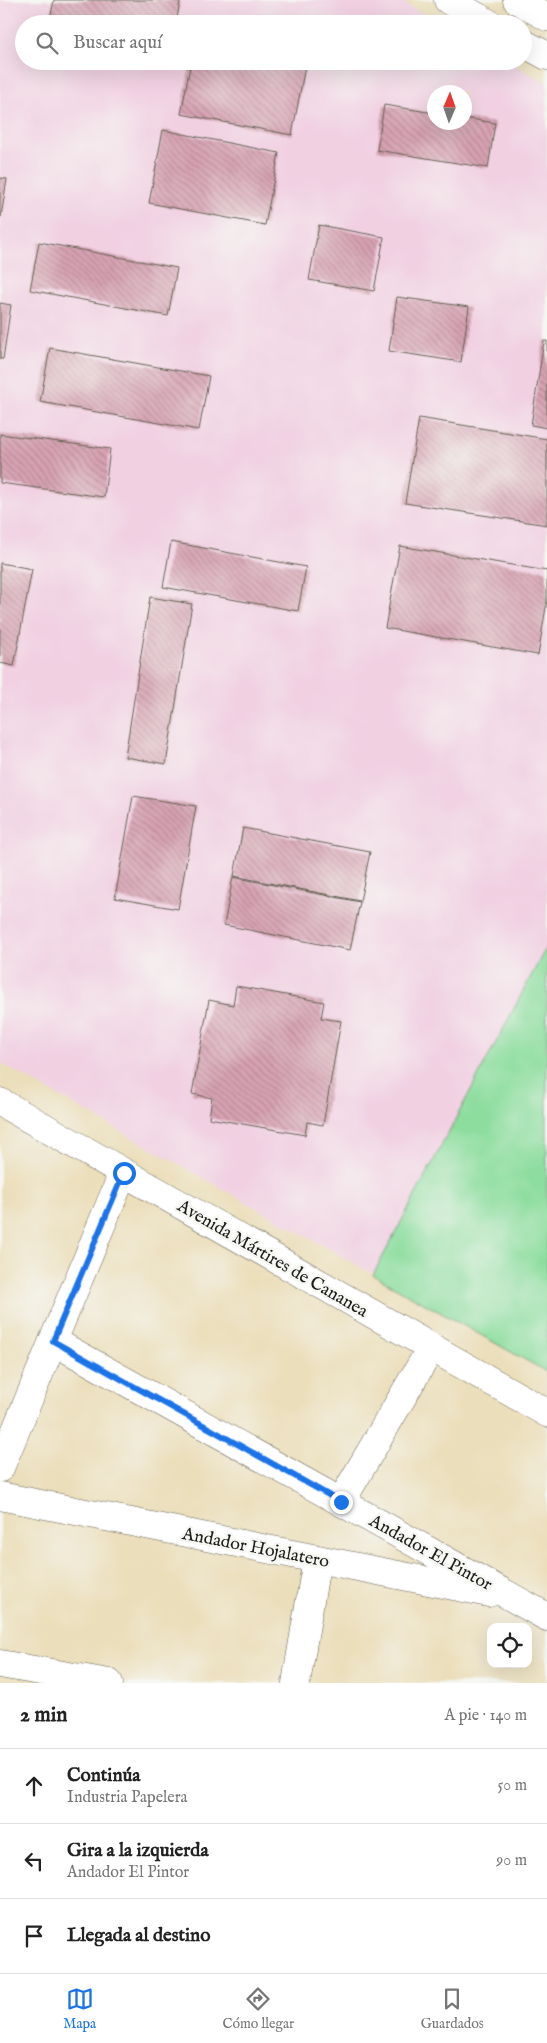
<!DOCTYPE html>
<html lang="es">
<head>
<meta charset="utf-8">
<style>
  :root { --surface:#fff; --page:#f2f2f2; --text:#222; --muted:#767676; --line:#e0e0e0; --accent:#1a73e8 }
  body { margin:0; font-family:"IM FELL English",serif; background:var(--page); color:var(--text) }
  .controls { position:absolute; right:15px; bottom:15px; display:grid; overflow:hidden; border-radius:10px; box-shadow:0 5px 20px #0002 }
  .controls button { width:45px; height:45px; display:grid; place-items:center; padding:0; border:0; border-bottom:1px solid var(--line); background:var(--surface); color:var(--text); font:25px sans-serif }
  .compass { position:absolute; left:427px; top:85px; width:45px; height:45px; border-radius:50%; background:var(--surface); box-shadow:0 5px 20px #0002; rotate:2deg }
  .stop { position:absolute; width:15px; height:15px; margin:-11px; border:4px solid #1a73e8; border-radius:50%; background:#fff }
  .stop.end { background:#1a73e8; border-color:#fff; box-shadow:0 1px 5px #0008 }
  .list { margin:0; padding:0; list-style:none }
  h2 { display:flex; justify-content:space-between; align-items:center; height:65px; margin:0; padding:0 20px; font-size:21px }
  h2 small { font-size:16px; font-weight:400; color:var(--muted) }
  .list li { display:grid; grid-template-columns:32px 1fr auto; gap:15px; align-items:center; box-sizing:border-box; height:75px; padding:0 20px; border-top:1px solid var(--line) }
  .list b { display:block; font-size:19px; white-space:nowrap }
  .list p { margin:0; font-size:16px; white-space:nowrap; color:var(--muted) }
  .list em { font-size:16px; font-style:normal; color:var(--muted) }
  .icon { flex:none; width:28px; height:28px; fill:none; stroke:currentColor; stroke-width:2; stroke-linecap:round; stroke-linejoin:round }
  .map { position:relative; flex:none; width:547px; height:1683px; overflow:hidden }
  .search { position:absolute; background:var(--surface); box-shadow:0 5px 20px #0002; left:15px; right:15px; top:15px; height:55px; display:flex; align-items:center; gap:12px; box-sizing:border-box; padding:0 18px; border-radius:28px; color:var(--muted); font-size:19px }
  .sheet { height:290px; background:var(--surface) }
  nav { display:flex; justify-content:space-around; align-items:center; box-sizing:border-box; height:70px; border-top:1px solid var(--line); background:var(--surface); font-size:14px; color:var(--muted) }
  nav a { display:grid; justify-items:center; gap:2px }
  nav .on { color:var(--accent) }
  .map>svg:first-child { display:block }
  .built { fill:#f1d0e2; fill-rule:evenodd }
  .garden { fill:#8cdd9e; stroke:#547c5d }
  .building { fill:url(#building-back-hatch) }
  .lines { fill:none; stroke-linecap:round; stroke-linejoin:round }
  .minor-casing { stroke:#646053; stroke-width:29 }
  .tertiary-casing { stroke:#646053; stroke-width:29 }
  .minor { stroke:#fff; stroke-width:28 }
  .tertiary { stroke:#fff; stroke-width:28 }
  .route { stroke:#1a73e8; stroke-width:6 }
  .labels { text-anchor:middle; stroke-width:5; stroke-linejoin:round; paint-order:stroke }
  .street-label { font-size:18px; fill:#1c1c1c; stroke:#f6f6f2 }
</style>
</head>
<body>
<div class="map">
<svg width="547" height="1683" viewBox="0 0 547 1683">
  <defs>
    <pattern id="building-back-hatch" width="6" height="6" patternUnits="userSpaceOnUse" patternTransform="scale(1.25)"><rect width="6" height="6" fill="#d8a3b3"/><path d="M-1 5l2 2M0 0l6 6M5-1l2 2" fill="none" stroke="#ae8491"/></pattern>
  </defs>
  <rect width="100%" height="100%" fill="#f6f6f2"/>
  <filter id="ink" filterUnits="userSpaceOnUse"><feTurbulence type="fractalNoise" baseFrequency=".02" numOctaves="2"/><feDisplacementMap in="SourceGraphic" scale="10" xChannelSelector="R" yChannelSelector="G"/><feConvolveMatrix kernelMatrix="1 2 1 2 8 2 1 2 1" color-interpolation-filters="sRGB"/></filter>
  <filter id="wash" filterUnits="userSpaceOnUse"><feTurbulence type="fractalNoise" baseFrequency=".0096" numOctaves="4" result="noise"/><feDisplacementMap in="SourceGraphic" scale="20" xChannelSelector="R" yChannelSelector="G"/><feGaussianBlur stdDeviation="1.12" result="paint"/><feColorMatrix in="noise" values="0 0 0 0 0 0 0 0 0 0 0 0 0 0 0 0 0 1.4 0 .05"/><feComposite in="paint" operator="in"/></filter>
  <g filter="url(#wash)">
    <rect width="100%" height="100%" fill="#ebdeba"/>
    <path class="built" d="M0,0H399L441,24H24V61H508L547,83V1372L0,1063ZM434,92H464V122H434Z"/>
    <path class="garden" d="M547,946V1372L373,1275Z"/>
    <g id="blocks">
      <g class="building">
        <path d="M54,0H168L180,2L176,24H49Z"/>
        <path d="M191,61H306L292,135L181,114Z"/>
        <path d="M384,105L434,113V122H464V118L495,123L488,168L377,150Z"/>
        <path d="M163,130L279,153L265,225L149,203Z"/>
        <path d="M0,178L7,179L1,217H0Z"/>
        <path d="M319,225L384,237L374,291L309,280Z"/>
        <path d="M39,242L177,268L168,316L30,290Z"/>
        <path d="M397,297L469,307L461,362L389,351Z"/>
        <path d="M0,303L11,305L3,359H0Z"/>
        <path d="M544,341H547V428L531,425Z"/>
        <path d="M50,348L209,376L199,430L40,402Z"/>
        <path d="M419,418L547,439V525L405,503Z"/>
        <path d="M0,434L110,449L104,497L0,483Z"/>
        <path d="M171,542L306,567L298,611L163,587Z"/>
        <path d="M400,546L547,571V601L538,655L385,628Z"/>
        <path d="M0,563L32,569L14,666L0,663Z"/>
        <path d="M150,597L192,604L166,764L125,757Z"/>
        <path d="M133,796L196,806L178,909L115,898Z"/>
        <path d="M243,828L370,852L360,901L234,876Z"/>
        <path d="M233,877L360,902L350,950L224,925Z"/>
        <path d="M236,986L324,1002L321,1018L341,1021L323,1125L307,1122L305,1135L209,1118L212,1098L192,1094L209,1000L233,1005Z"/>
      </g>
    </g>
  </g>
  <g filter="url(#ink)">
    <use href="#blocks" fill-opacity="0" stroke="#646053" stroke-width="1"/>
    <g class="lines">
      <g class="minor-casing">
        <g id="minor">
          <path d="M53,1341L547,1617"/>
          <path d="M0,1468L123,1173"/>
          <path d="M0,1496L489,1593"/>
          <path d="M341,1502L431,1348"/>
          <path d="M0,1664L109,1683"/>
          <path d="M296,1683L317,1559"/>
        </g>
      </g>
      <g class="tertiary-casing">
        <g id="tertiary">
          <path d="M448,0L490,24"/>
          <path d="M517,0L547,17"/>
          <path d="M523,43L547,56"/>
          <path d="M0,1102L547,1413"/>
        </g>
      </g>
      <use href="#minor" class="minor"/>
      <use href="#tertiary" class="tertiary"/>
    </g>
  </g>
  <g class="lines" filter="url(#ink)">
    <path class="route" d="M124,1173L53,1341L341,1502"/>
  </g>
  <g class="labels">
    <g class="street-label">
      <text transform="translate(273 1258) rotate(30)" y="6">Avenida Mártires de Cananea</text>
      <text transform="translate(256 1547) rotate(11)" y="6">Andador Hojalatero</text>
      <text transform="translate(431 1552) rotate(29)" y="6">Andador El Pintor</text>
    </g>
  </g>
</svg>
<div class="controls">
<button><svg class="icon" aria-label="locate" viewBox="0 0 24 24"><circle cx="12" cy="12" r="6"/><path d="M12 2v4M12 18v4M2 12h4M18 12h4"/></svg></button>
</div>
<svg class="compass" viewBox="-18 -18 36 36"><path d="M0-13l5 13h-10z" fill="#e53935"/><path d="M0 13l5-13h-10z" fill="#767676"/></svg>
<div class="stop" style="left:124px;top:1173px"></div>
<div class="stop end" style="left:341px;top:1502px"></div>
<div class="search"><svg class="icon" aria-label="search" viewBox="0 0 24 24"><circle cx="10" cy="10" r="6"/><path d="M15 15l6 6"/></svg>Buscar aquí</div>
</div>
<section class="sheet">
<h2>2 min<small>A pie · 140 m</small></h2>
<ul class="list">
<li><svg class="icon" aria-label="ahead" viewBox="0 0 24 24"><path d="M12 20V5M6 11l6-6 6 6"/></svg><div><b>Continúa</b><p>Industria Papelera</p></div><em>50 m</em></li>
<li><svg class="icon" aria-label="left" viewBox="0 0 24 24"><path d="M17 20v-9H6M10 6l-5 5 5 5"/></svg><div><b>Gira a la izquierda</b><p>Andador El Pintor</p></div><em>90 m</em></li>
<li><svg class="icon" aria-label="arrive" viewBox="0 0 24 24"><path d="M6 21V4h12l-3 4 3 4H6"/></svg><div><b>Llegada al destino</b></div></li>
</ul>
</section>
<nav>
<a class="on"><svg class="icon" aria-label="map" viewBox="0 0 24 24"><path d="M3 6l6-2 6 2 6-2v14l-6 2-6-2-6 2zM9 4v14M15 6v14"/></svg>Mapa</a>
<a><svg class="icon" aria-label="directions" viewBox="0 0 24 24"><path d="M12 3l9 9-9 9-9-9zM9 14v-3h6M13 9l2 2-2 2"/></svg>Cómo llegar</a>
<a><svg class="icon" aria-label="saved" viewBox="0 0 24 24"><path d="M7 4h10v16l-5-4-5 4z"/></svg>Guardados</a>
</nav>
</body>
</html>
